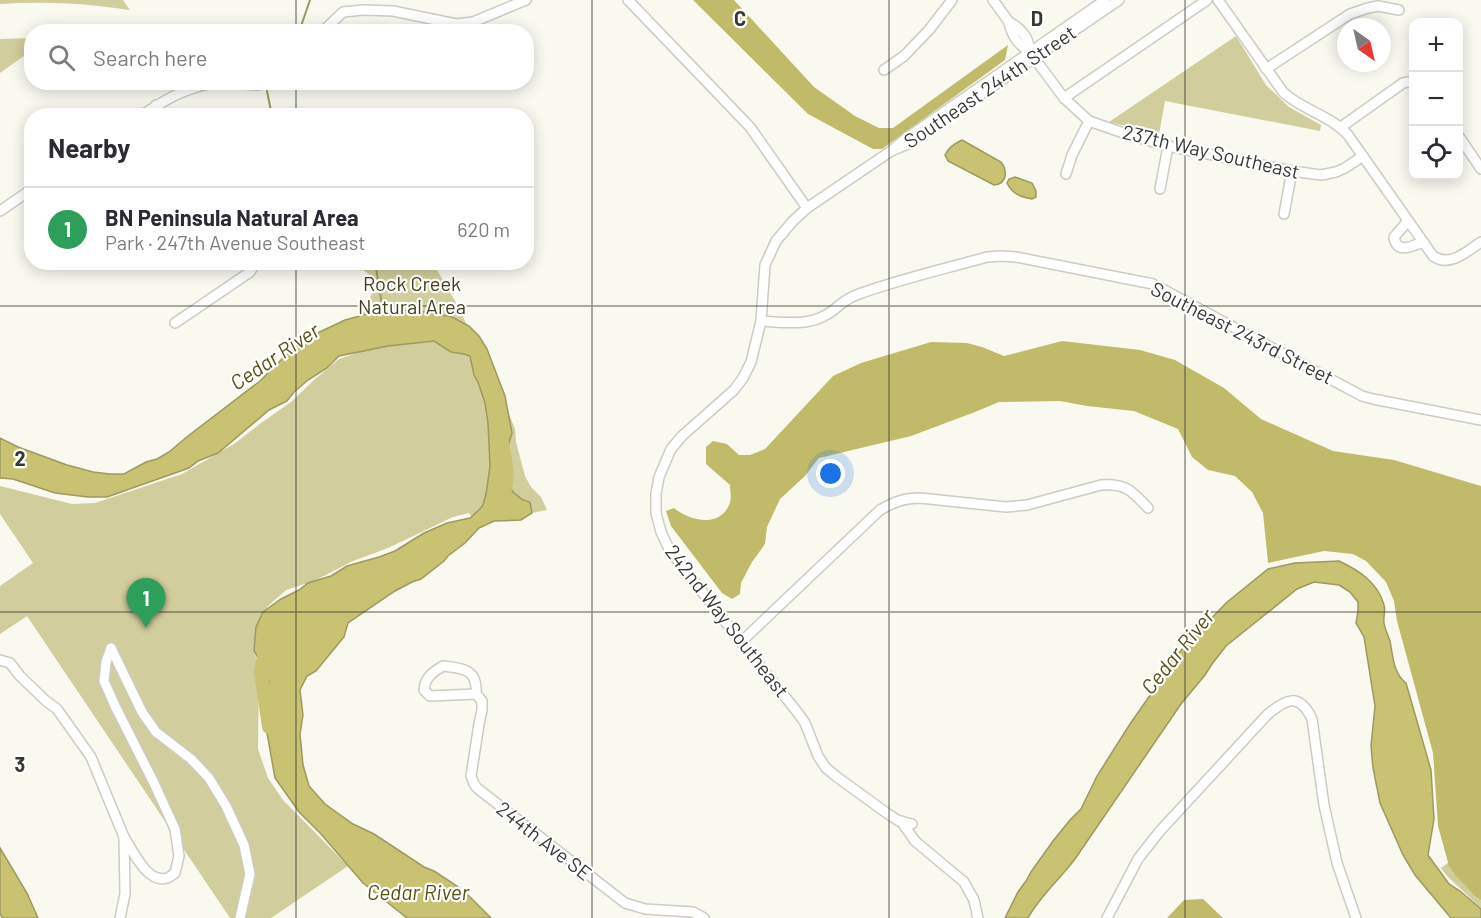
<!DOCTYPE html>
<html lang="en">
<head>
<meta charset="utf-8">
<style>
  :root { --surface:#fff; --page:#f2f2f3; --text:#2b2b33; --muted:#7c7c81; --line:#e1e1e2; --accent:#8537a7 }
  body { margin:0; font-family:Barlow,sans-serif; background:var(--page); color:var(--text) }
  .controls { position:absolute; right:18px; top:18px; display:grid; overflow:hidden; border-radius:12px; box-shadow:0 3px 15px #0003 }
  .controls button { width:54px; height:54px; display:grid; place-items:center; padding:0; border:0; border-bottom:2px solid var(--line); background:var(--surface); color:var(--text); font:30px sans-serif }
  .compass { position:absolute; left:1337px; top:18px; width:54px; height:54px; border-radius:50%; background:var(--surface); box-shadow:0 3px 15px #0003; rotate:146deg }
  .you { position:absolute; left:831px; top:474px; width:21px; height:21px; margin:-15px; border:4px solid #fff; border-radius:50%; background:#1a73e8; box-shadow:0 0 0 9px #1a73e833 }
  .badge { display:grid; place-items:center; width:39px; height:39px; border-radius:50%; background:var(--accent); color:#fff; font-size:20px; font-weight:700 }
  .pin { position:absolute; translate:-50% -50px; filter:drop-shadow(0 2px 3px #0008) }
  .pin::after { content:''; position:absolute; top:32px; width:21px; height:18px; background:inherit; clip-path:polygon(0 0,100% 0,50% 100%) }
  .list { margin:0; padding:0; list-style:none }
  h2 { display:flex; justify-content:space-between; align-items:center; height:78px; margin:0; padding:0 24px; font-size:26px }
  h2 small { font-size:20px; font-weight:400; color:var(--muted) }
  .list li { display:grid; grid-template-columns:39px 1fr auto; gap:18px; align-items:center; box-sizing:border-box; height:84px; padding:0 24px; border-top:2px solid var(--line) }
  .list b { display:block; font-size:22px; white-space:nowrap }
  .list p { margin:0; font-size:20px; white-space:nowrap; color:var(--muted) }
  .list em { font-size:20px; font-style:normal; color:var(--muted) }
  .icon { flex:none; width:33px; height:33px; fill:none; stroke:currentColor; stroke-width:2; stroke-linecap:round; stroke-linejoin:round }
  .map { position:relative; flex:none; width:1481px; height:918px; overflow:hidden }
  .search { position:absolute; background:var(--surface); box-shadow:0 3px 15px #0003; left:24px; top:24px; width:510px; height:66px; display:flex; align-items:center; gap:15px; box-sizing:border-box; padding:0 21px; border-radius:24px; color:var(--muted); font-size:22px }
  .panel { position:absolute; background:var(--surface); box-shadow:0 3px 15px #0003; left:24px; top:108px; width:510px; height:162px; border-radius:24px }
  .map>svg:first-child { display:block }
  .green { fill:#d1cd9c }
  .forest { fill:#c1ba6a }
  .water { fill:#c9c272; stroke:#9e9960; stroke-width:1.5 }
  .lines { fill:none; stroke-linecap:round; stroke-linejoin:round }
  .stream { stroke:#9e9960; stroke-width:2 }
  .river { stroke:#c9c272; stroke-width:14 }
  .minor-casing { stroke:#ccccc3; stroke-width:12 }
  .minor { stroke:#fff; stroke-width:9 }
  .grid { fill:none; stroke:#383835; stroke-width:1.5; stroke-opacity:0.55 }
  .labels { text-anchor:middle; stroke-width:4.5; stroke-linejoin:round; paint-order:stroke }
  .street-label { font-size:20px; fill:#383835; stroke:#fff }
  .park-label { font-size:20px; fill:#423f1c; stroke:#fff }
  .water-label { font-size:21px; font-style:italic; fill:#585216; stroke:#fff }
  .grid-label { font-size:20px; text-anchor:middle; font-weight:bold; fill:#383835; stroke:#fff; stroke-width:4.5; stroke-linejoin:round; paint-order:stroke }
</style>
</head>
<body>
<div class="map">
<svg width="1481" height="918" viewBox="0 0 1481 918">
  <rect width="100%" height="100%" fill="#f9f9f0"/>
  <g class="green">
    <path d="M0,0H123L130,10C87,3 44,1 0,4Z"/>
    <path d="M1236,36L1266,85L1289,107L1321,125L1320,131L1165,101L1159,134L1109,122Z"/>
    <path d="M31,38V51L0,73V39Z"/>
    <path d="M354,263H433L455,301L499,390L515,429L516,442L525,476L531,487L541,497L547,510L476,523L469,513L453,517L388,548L353,561L314,581L286,590L267,607L258,622L254,645L259,679L258,749L268,778L283,800L348,866L271,918H230L27,616L0,634V586L33,563L0,514V486L72,504L95,503L182,474L234,444L261,423L291,402L314,380L339,359L360,352L362,316L372,293L371,276Z"/>
    <path d="M1481,839V908L1447,876L1441,868Z"/>
  </g>
  <g class="forest">
    <path d="M693,0H734L814,87L855,116L879,128H893L1008,45L1005,60L882,149H873L808,114Z"/>
    <path d="M1062,341L1140,350L1175,360L1224,388L1261,419L1333,451L1394,460L1481,486V900L1475,896L1457,877L1449,866L1438,826L1433,753L1397,621L1394,601L1386,582L1366,561L1353,554L1324,551L1268,563L1263,513L1252,492L1235,476L1208,470L1192,457L1178,429L1134,411L1087,406L1060,401L999,402L975,412L911,436L819,458L805,476L780,499L767,527L765,544L752,562L741,583L740,594L732,599L722,593L671,526L666,511L674,508C690,521 719,528 729,505C732,500 730,491 730,485L706,464V447L713,441L727,444L739,455H750L765,449L833,376L861,363L931,342L967,343L982,347L1004,356Z"/>
    <path d="M1203,899L1223,918H1167L1184,900Z"/>
  </g>
  <g class="water">
    <path d="M962,140L1001,162C1008,171 1007,184 994,185L948,161L945,155C948,149 955,143 962,140Z"/>
    <path d="M1015,177L1032,183L1036,191V197L1032,199C1021,197 1012,194 1007,183L1009,179Z"/>
    <path d="M414,310L452,317L469,326L479,336L487,349L505,396L512,433L505,455L504,477L513,492L523,500L530,502L532,513L521,520L494,521L479,528L465,543L448,556L444,561L421,579L412,582L395,591L348,623L344,637L316,671L307,676L300,690L303,715L300,734L303,765L309,786L325,804L353,824L374,834L424,867L434,871L457,886L469,896L491,918H407L363,883L321,834L299,812L275,778L267,733L266,710L269,699V681L254,650L256,627L263,612L281,599L299,590L308,583L331,576L347,566L379,557L395,551L424,533L447,523L470,518L480,509L483,505L486,494L490,466L488,423L485,403L478,382L474,375L470,356L464,354L451,352L434,341L388,346L339,356L327,368L308,380L294,392L287,401L269,410L218,453L198,461L189,468L107,497H88L55,493L13,479L0,478V438L18,447L67,465L93,472L110,474H124L146,462L157,459L169,452L188,436L260,381L284,357L307,338L345,320L378,311Z"/>
    <path d="M1339,561C1358,570 1378,582 1384,605C1386,610 1383,617 1384,623C1385,629 1388,635 1390,641C1393,656 1393,673 1406,683L1431,770L1434,819L1428,855L1449,884L1460,891L1481,909V918H1451L1415,875L1403,855L1380,803L1373,768L1371,746L1375,706L1364,637L1356,623L1358,611V602L1350,592L1339,585L1314,582L1297,589L1226,646L1212,664L1205,675L1181,704L1075,859C1060,879 1040,896 1028,918H1005L1018,892L1026,881L1031,872L1053,841L1070,820L1081,809L1097,776L1130,724L1153,691L1170,662L1226,603L1268,569L1295,563Z"/>
    <path d="M0,848L27,893L38,918H2L0,913Z"/>
  </g>
  <g class="lines">
    <g class="stream">
      <path d="M299,32L310,0"/>
      <path d="M267,91L272,116"/>
      <path d="M371,262L376,268L383,311"/>
    </g>
    <g class="river">
      <path d="M500,498C512,482 505,462 502,444"/>
      <path d="M265,651L261,672L269,727"/>
    </g>
    <g class="minor-casing">
      <g id="minor">
        <path d="M628,0L750,127L807,208"/>
        <path d="M993,0L1009,22"/>
        <path d="M1105,0L904,140L891,151L908,144L1119,0"/>
        <path d="M1218,0L1283,92C1302,110 1330,115 1348,135L1433,256C1450,268 1467,251 1481,242"/>
        <path d="M322,32L343,12L363,10L393,11L456,24L473,22L526,0"/>
        <path d="M1029,51C1030,38 1020,27 1009,22C1011,34 1018,45 1029,51L1064,98L1089,121L1132,136L1168,146L1292,171L1321,175L1336,172L1345,168L1363,156"/>
        <path d="M1266,69L1350,14L1368,8L1378,6L1399,10"/>
        <path d="M884,70L904,56L929,30L952,0"/>
        <path d="M219,82L257,85L269,82"/>
        <path d="M1064,98L1207,0"/>
        <path d="M156,105L163,116"/>
        <path d="M141,116C167,98 187,87 219,82"/>
        <path d="M1341,127L1403,83L1414,81"/>
        <path d="M1458,135L1481,169"/>
        <path d="M891,151L807,208L793,221L776,241L765,265L761,321L751,362L743,378L734,390L682,436L671,449L659,477L656,494V513L661,532L669,549L741,642L798,713L805,723L818,756L826,768L837,777L888,814L899,821L912,824"/>
        <path d="M1066,174L1072,155L1089,121"/>
        <path d="M1160,189L1168,146"/>
        <path d="M0,211L32,189"/>
        <path d="M1284,214L1292,171"/>
        <path d="M1408,221L1394,237C1397,255 1412,246 1423,242"/>
        <path d="M761,321C781,322 806,326 824,316C837,310 842,299 859,294C900,279 944,269 987,257L1001,256L1016,257L1153,284L1362,396L1373,399L1481,420"/>
        <path d="M175,323L250,272L256,262"/>
        <path d="M741,642L880,510C894,502 904,498 920,498L1006,507L1027,505L1101,485C1126,483 1132,491 1148,508"/>
        <path d="M111,648L142,712L156,732L191,759L209,778L226,806L244,845L250,874L240,918"/>
        <path d="M111,648L106,662L104,681L115,706L153,781L175,829L179,856L175,873C172,875 170,877 167,878C147,884 133,851 124,837"/>
        <path d="M0,660L10,663L20,676L46,701L57,709L91,757L124,837L125,894L120,918"/>
        <path d="M476,694L430,696L424,690C425,677 433,672 443,666C464,668 478,670 476,694L482,701V710L479,724L471,776L474,784L477,788L625,903L645,909L693,912L704,918"/>
        <path d="M901,821L915,841L964,882L974,900L978,918"/>
        <path d="M1107,918L1138,859L1159,832L1267,715C1286,699 1299,692 1312,719L1324,805L1337,863L1356,918"/>
      </g>
    </g>
    <use href="#minor" class="minor"/>
  </g>
  <path class="grid" d="M296,0V32M592,0V918M889,0V918M1185,0V918M296,82V116M296,262V918M0,306H1481M0,612H1481"/>
  <g class="labels">
    <g class="street-label">
      <text transform="translate(990 87) rotate(-34)" y="7">Southeast 244th Street</text>
      <text transform="translate(1211 152) rotate(13)" y="7">237th Way Southeast</text>
      <text transform="translate(1242 333) rotate(27)" y="7">Southeast 243rd Street</text>
      <text transform="translate(727 621) rotate(52)" y="7">242nd Way Southeast</text>
      <text transform="translate(544 841) rotate(38)" y="7">244th Ave SE</text>
    </g>
    <g class="park-label">
      <text x="412" y="291">Rock Creek<tspan x="412" dy="23">Natural Area</tspan></text>
    </g>
    <g class="water-label">
      <text transform="translate(275 357) rotate(-34)" y="7">Cedar River</text>
      <text transform="translate(1178 652) rotate(-51)" y="7">Cedar River</text>
      <text x="418" y="900">Cedar River</text>
    </g>
  </g>
  <g class="grid-label">
    <text x="740" y="26">C</text>
    <text x="1037" y="26">D</text>
    <text x="20" y="466">2</text>
    <text x="20" y="772">3</text>
  </g>
</svg>
<div class="controls">
<button>+</button>
<button>−</button>
<button><svg class="icon" aria-label="locate" viewBox="0 0 24 24"><circle cx="12" cy="12" r="6"/><path d="M12 2v4M12 18v4M2 12h4M18 12h4"/></svg></button>
</div>
<svg class="compass" viewBox="-18 -18 36 36"><path d="M0-13l5 13h-10z" fill="#e53935"/><path d="M0 13l5-13h-10z" fill="#7c7c81"/></svg>
<div class="you"></div>
<div class="pin badge" style="left:146px;top:628px;background:#2e9e5b">1</div>
<div class="search"><svg class="icon" aria-label="search" viewBox="0 0 24 24"><circle cx="10" cy="10" r="6"/><path d="M15 15l6 6"/></svg>Search here</div>
<section class="panel">
<h2>Nearby<small></small></h2>
<ul class="list">
<li><span class="badge" style="background:#2e9e5b">1</span><div><b>BN Peninsula Natural Area</b><p>Park · 247th Avenue Southeast</p></div><em>620 m</em></li>
</ul>
</section>
</div>
</body>
</html>
